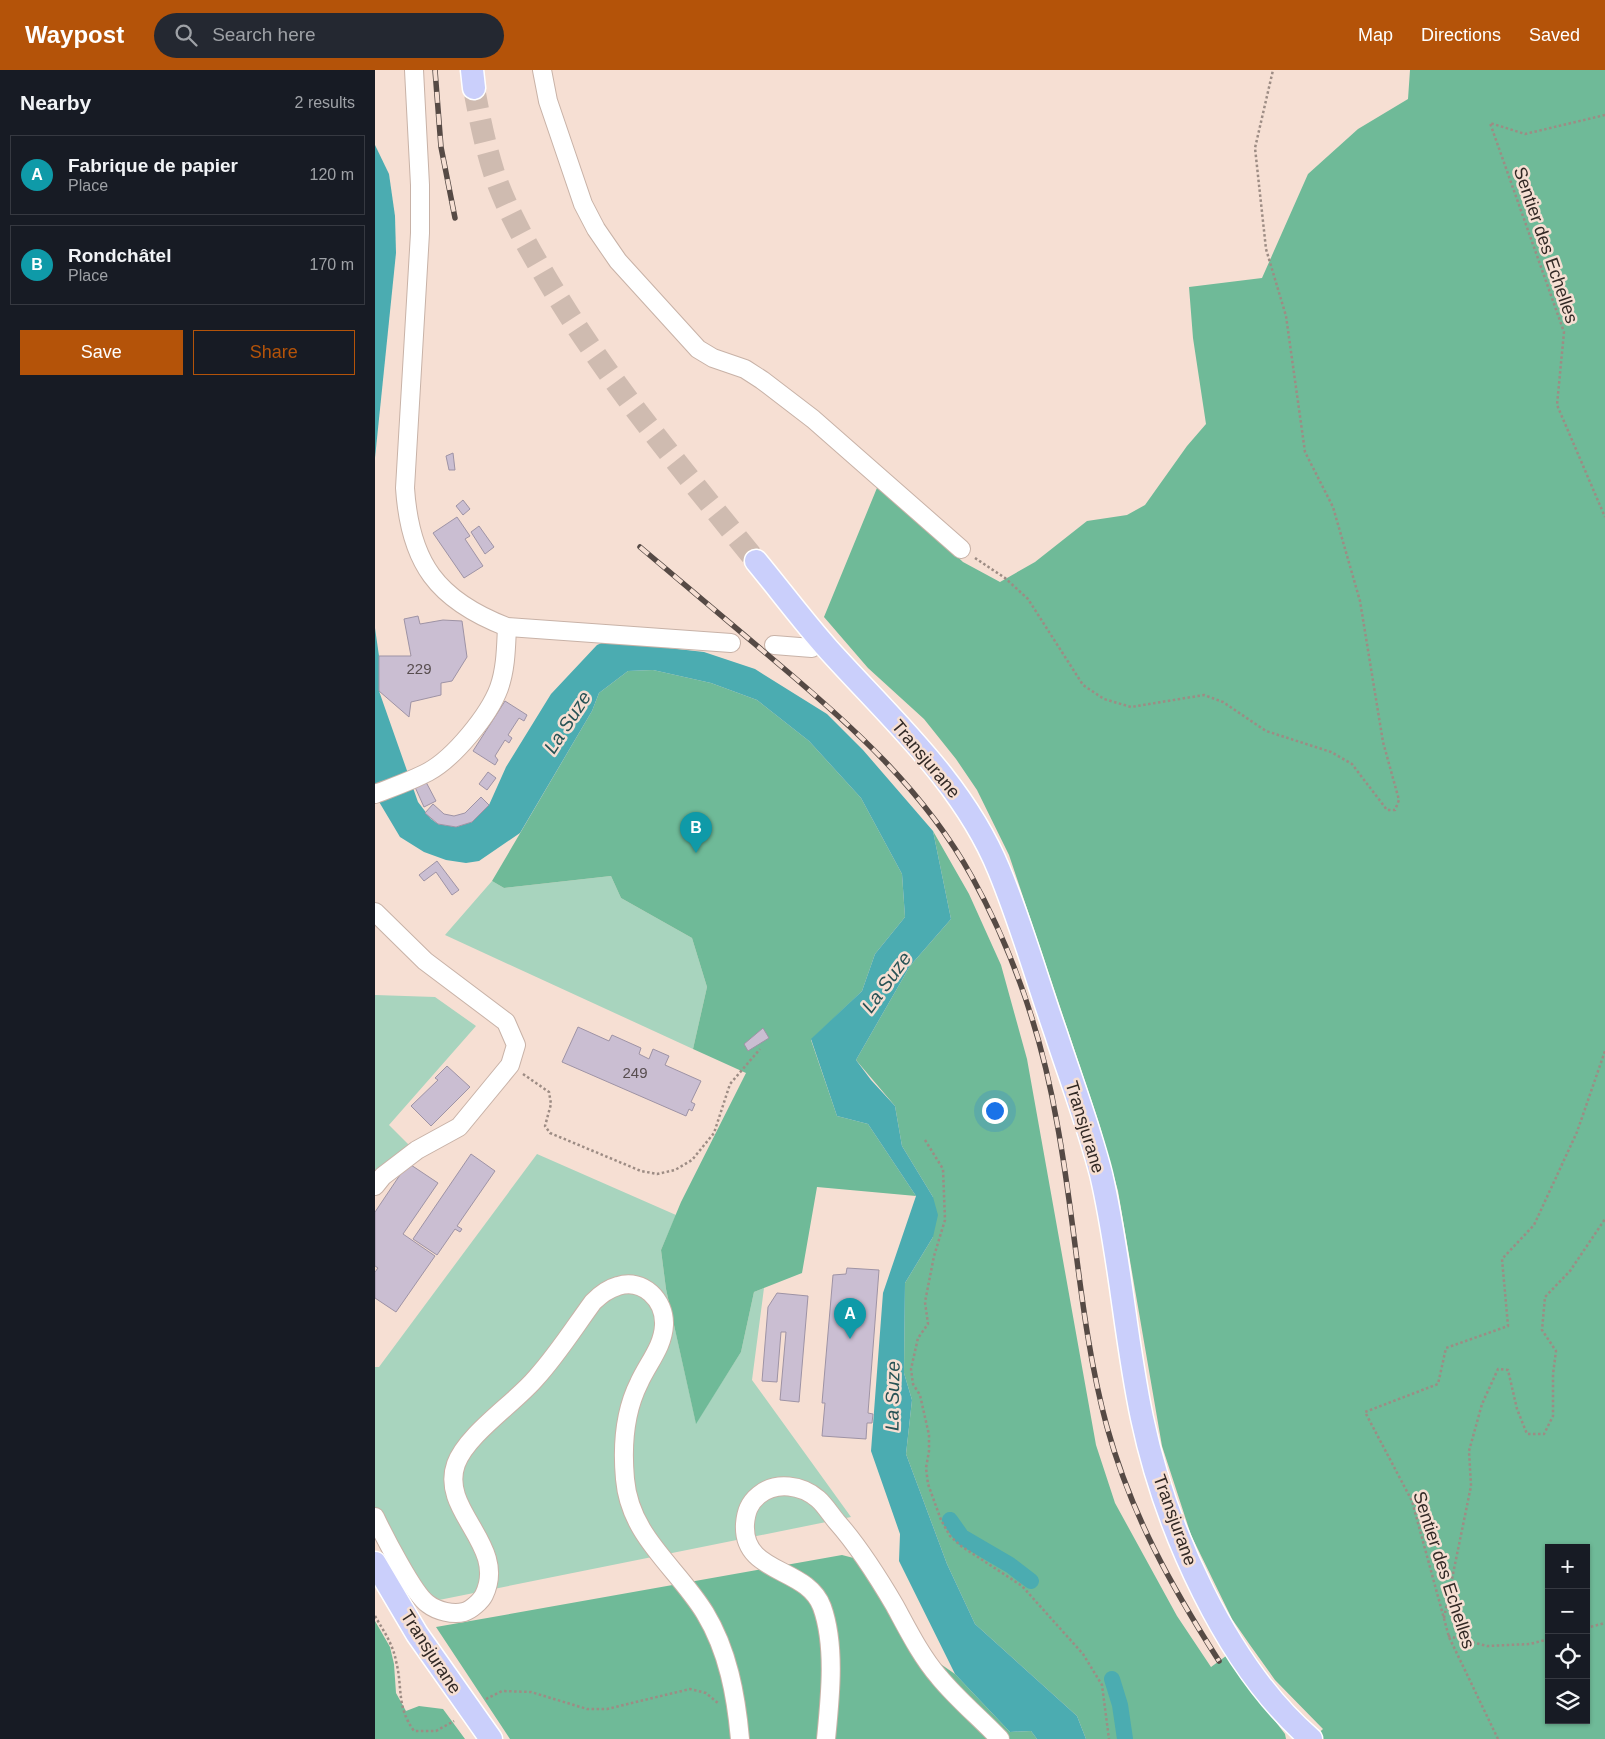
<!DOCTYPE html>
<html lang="en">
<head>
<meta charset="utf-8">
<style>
  :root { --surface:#171b24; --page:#242831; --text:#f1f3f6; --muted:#9ea1a6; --line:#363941; --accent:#b45309 }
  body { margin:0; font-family:Helvetica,sans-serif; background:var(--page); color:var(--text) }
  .controls { position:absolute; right:15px; bottom:15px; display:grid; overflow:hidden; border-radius:0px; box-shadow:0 1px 4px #0004 }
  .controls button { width:45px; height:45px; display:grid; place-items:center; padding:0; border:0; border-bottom:1px solid var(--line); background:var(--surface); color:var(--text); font:25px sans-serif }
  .you { position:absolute; left:619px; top:1040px; width:18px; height:18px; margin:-12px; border:4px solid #fff; border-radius:50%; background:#1a73e8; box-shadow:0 0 0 8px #1a73e833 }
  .badge { display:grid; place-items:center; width:32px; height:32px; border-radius:50%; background:var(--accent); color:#fff; font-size:16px; font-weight:700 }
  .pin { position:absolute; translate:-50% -41px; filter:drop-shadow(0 1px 2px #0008) }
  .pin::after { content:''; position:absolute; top:26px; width:18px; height:15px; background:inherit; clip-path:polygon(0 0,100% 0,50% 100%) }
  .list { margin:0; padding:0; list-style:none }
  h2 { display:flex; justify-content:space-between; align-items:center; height:65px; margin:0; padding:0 20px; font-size:21px }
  h2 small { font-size:16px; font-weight:400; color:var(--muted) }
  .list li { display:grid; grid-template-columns:32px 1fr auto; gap:15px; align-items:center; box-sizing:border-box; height:80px; margin:0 10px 10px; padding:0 10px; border:1px solid var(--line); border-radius:0px }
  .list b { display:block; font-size:19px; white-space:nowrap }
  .list p { margin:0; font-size:16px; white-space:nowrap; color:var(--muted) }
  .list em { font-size:16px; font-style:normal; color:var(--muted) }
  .actions { display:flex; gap:10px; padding:15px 20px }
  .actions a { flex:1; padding:11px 0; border:1px solid var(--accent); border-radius:0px; text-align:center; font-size:18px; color:var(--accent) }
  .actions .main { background:var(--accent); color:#fff }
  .icon { flex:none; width:28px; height:28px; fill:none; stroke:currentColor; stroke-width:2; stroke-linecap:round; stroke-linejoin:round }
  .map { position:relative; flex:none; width:1230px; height:1669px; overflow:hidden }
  header { display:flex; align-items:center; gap:30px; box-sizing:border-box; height:70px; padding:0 25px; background:var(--accent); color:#fff }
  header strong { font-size:24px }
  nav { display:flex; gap:28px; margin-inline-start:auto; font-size:18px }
  .search { width:350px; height:45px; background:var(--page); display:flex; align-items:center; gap:12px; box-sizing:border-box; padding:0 18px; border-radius:28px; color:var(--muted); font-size:19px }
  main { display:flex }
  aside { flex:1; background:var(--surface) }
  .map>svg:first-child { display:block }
  .green { fill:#a8d4be }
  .forest { fill:#6fba98; fill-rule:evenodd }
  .water { fill:#4bacb1 }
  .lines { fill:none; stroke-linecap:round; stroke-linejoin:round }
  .canal { stroke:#4bacb1; stroke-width:16 }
  .building { fill:#cabed2; stroke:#9e93a5 }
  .major-tunnel { stroke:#cfbbb0; stroke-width:22; stroke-dasharray:22 11; stroke-linecap:butt }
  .minor-casing { stroke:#c8b2a7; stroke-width:20 }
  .major-casing { stroke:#fff; stroke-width:25 }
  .path { stroke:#9d8c84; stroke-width:2.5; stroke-dasharray:2.5 2.5; stroke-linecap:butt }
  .minor { stroke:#fff; stroke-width:18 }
  .major { stroke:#cacffb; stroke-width:22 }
  .rail-casing { stroke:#564a45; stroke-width:5.5 }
  .rail { stroke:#f6dfd3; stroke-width:4; stroke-dasharray:11; stroke-linecap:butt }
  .labels { text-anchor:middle; stroke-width:5; stroke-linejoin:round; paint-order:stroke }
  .number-label { font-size:15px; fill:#584e50 }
  .street-label { font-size:18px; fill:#322925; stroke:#f6dfd3 }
  .water-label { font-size:19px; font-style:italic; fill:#275255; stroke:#f6dfd3 }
</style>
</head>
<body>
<header>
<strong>Waypost</strong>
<div class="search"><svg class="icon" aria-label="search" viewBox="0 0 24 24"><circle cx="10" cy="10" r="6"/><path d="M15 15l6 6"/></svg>Search here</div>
<nav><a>Map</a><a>Directions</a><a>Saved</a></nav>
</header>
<main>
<aside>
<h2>Nearby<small>2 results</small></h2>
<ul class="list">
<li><span class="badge" style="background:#0f9aa8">A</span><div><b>Fabrique de papier</b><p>Place</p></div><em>120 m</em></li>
<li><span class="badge" style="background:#0f9aa8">B</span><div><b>Rondchâtel</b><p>Place</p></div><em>170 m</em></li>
</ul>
<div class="actions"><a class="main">Save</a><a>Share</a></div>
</aside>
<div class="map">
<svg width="1230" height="1669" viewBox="0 0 1230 1669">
  <rect width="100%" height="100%" fill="#f6dfd3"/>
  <g class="green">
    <path d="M236,806L246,828L317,868L332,917L318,979L70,865L117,811L129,818Z"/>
    <path d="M0,925L60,927L101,956L14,1055L34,1075L0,1116Z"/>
    <path d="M162,1084L301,1145L286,1180L291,1219L321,1353L366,1282L379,1222L389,1218L377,1310L476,1447L49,1533L0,1447V1297H4Z"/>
  </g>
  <g class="forest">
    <path d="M1035,0H1230V1669H937L948,1659L900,1610L875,1575L857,1549L816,1465L787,1376L743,1121L724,1053L634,785L602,720L581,689L549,649L493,598L449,547L504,413L588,492L625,512L660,492L712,451L752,445L770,435L812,376L831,354L818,268L814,217L887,208L933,104L983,59L1033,29ZM1174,1478H1211V1650H1174Z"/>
    <path d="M278,600L336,613L382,630L434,671L486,728L527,804L530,847L500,884L487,921L436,970L462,1046L493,1054L541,1126L442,1117L427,1203L379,1222L366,1282L321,1354L291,1219L286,1180L306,1132L371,1003L318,979L332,917L317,868L246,828L236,806L129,818L117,811L217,641L224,623L253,601Z"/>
    <path d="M558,761L594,824L626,895L652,989L721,1375L740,1433L802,1546L836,1597L851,1586L910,1664L911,1669H711L702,1646L600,1554L572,1494L531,1384L537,1330L529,1303L530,1213L558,1167V1127L527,1076L520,1036L481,990L535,896L576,849Z"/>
    <path d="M467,1485L494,1492L554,1586L580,1604L635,1662L656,1661L662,1669H135L61,1557Z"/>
    <path d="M0,1551L15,1577L19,1594L21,1623L31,1641L44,1636L68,1639L90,1669H0Z"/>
  </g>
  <g class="water">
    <path d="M0,75L14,104L20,146L21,183L0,388Z"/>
    <path d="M0,558L4,586V621L43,732L56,749L63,754L81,757L97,752L114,735L131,697L176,624L222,575L231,571L329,582L380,599L452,644L488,680L558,761L576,849L535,896L481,990L496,1010L520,1036L527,1076L558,1127L563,1145L558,1167L530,1213L529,1303L537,1330L531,1384L572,1494L600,1554L702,1646L711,1669H662L656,1661L635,1662L580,1604L524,1491L525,1464L496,1381L508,1223L541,1126L493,1054L462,1046L436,969L487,921L500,884L530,847L527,804L486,728L434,671L382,630L336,613L278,600L253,601L224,623L217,641L145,763L104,791L91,793L71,790L49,782L25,767L0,725Z"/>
  </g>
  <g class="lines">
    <g class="canal">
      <path d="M575,1450L587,1467L635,1495L656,1511"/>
      <path d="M737,1609L745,1635L750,1669"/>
    </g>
  </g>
  <g class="building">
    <path d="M78,383L80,400H74L71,386Z"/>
    <path d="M88,430L95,439L88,445L81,436Z"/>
    <path d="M82,447L95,466L90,469L108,496L89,508L58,463Z"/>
    <path d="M104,456L119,477L110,484L96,462Z"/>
    <path d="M43,546L45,554L68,550L87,551L92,587L77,611L66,613V625L36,632L34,647L4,621V586H36L29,549Z"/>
    <path d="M130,631L152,645L149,651L144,648L133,665L137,668L134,673L130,670L120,686L123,690L120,695L98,681Z"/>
    <path d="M113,702L121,708L112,720L104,714Z"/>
    <path d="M51,712L61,731L49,737L40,717Z"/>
    <path d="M106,727L114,735L97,752L81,757L63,754L50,743L58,734L69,744L79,746L90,743Z"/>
    <path d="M62,791L84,820L77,825L61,802L49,811L44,805Z"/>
    <path d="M203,957L234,971L237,965L266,978L264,984L274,989L278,979L294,986L290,995L326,1011L316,1032L320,1034L317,1041L314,1039L311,1046L187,992Z"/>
    <path d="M388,958L394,968L373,981L369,974Z"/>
    <path d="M72,996L95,1017L56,1056L36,1036L63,1010L60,1008Z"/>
    <path d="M96,1084L120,1101L82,1156L87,1159L85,1162L80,1159L62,1185L38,1169Z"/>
    <path d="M33,1093L63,1113L28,1164L60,1186L21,1242L0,1228V1202L3,1198L0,1196V1142Z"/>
    <path d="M472,1198L504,1200L493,1343L498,1344L497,1353H492L491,1369L447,1366L450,1333H447L458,1205L471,1204Z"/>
    <path d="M402,1223L433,1226L424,1332L405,1330L411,1262H406L402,1312L387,1311L393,1237Z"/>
  </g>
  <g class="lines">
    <path class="major-tunnel" d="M99,18C104,46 110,75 119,103C132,141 153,177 173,211C233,312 308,400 381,491"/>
    <g class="minor-casing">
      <g id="minor">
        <path d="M39,0L45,115V163L30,418C35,493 62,530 132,557L356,573"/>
        <path d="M167,0L173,31L208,134L221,159L243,191L323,279L338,288L370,299L387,310L438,349L586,479"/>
        <path d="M399,575L437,578"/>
        <path d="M0,724C18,717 36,711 53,702C79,688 114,645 124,618C131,598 131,577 132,557"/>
        <path d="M0,842L50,891L131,952L141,975L135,995L84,1057L42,1080L8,1106L0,1116"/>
        <path d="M0,1447C8,1464 39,1525 53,1534C62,1541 78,1545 89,1542C96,1540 106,1531 109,1525C133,1475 64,1441 81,1394C92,1364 140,1333 161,1308C182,1285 199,1258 218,1232C225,1225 232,1219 243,1216C268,1208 290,1230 289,1255C288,1277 273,1293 264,1313C249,1343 247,1376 250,1409C255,1467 302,1497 330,1543C353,1581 361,1625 365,1669"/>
        <path d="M451,1669C455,1629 461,1576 447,1537C432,1496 367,1505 370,1454C371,1442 374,1433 384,1425C401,1411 427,1415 443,1429C450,1435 456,1445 462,1452C485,1478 503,1507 520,1536C533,1560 546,1586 564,1607C582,1629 605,1648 625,1669"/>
      </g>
    </g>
    <g class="major-casing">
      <g id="major">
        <path d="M97,0L99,18"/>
        <path d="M381,491C405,520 428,551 453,579C515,648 588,712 624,800C646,853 662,910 681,964C696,1010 714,1057 726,1104C745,1185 750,1268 767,1348C790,1457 851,1596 936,1669"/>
        <path d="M0,1493L42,1564L116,1669"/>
      </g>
    </g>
    <g class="path">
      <path d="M1230,45L1150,64L1115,53L1189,262L1182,335L1230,447"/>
      <path d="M600,488L630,508L653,529L708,615L729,629L756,637L829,625L848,632L891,661L956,682L977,694L1012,740H1020L1024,730L1008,672L985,531L958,437L930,382L911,246L891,179L880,78L898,0"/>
      <path d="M148,1004L174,1022L176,1034L170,1056L175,1063L266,1101L282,1104L300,1100L317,1090L339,1063L355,1014L385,979"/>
      <path d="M550,1070L568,1099L570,1150L559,1186L550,1232L553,1254L543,1268L536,1299L538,1314L545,1325L554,1365V1381L551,1398L553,1414L566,1450L575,1466L586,1476L647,1516L708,1584L727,1615L734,1669"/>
      <path d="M0,1546C8,1560 18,1574 21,1591C28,1618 21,1636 39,1661H61L79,1651"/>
      <path d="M1069,1548L1096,1416L1094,1381L1107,1334L1123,1299L1133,1300L1142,1339L1152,1364H1169L1178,1346V1304L1181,1281L1167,1260L1170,1227L1195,1201L1230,1149"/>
      <path d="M1211,1558L1230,1553"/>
      <path d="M1073,1566L1112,1576L1155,1574L1174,1569"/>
      <path d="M111,1629L127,1621L156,1622L212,1639H232L315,1619L331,1623L344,1634"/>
      <path d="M1123,1669L1074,1567L1037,1431L990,1342L1063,1314L1071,1278L1133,1256L1127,1189L1159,1155L1202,1062L1230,981"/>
    </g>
    <use href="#minor" class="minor"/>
    <use href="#major" class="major"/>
    <g class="rail-casing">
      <g id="rail">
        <path d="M60,0L66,77L80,148"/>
        <path d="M265,477C310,515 355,553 400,591C476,655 549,720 597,807C640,885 667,966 682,1053C701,1154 705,1258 732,1357C756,1444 796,1516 844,1591"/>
      </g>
    </g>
    <use href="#rail" class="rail"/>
  </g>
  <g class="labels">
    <g class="number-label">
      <text x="44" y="604">229</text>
      <text x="260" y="1008">249</text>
    </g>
    <g class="street-label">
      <text transform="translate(1171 175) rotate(71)" y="6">Sentier des Echelles</text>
      <text transform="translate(551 689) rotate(50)" y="6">Transjurane</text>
      <text transform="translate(710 1057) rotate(73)" y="6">Transjurane</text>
      <text transform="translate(800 1450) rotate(70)" y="6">Transjurane</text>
      <text transform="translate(1069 1500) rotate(72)" y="6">Sentier des Echelles</text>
      <text transform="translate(56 1582) rotate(57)" y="6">Transjurane</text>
    </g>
    <g class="water-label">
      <text transform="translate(192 652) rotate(-57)" y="7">La Suze</text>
      <text transform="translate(511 912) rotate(-54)" y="7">La Suze</text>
      <text transform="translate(517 1326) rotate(-89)" y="7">La Suze</text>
    </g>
  </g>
</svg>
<div class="controls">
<button>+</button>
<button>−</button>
<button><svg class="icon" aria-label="locate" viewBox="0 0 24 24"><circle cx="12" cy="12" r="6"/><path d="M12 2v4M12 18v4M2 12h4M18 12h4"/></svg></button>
<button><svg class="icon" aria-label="layers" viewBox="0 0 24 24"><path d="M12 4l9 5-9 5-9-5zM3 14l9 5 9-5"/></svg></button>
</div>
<div class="you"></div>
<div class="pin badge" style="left:475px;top:1269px;background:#0f9aa8">A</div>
<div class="pin badge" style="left:321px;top:783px;background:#0f9aa8">B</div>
</div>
</main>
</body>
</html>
